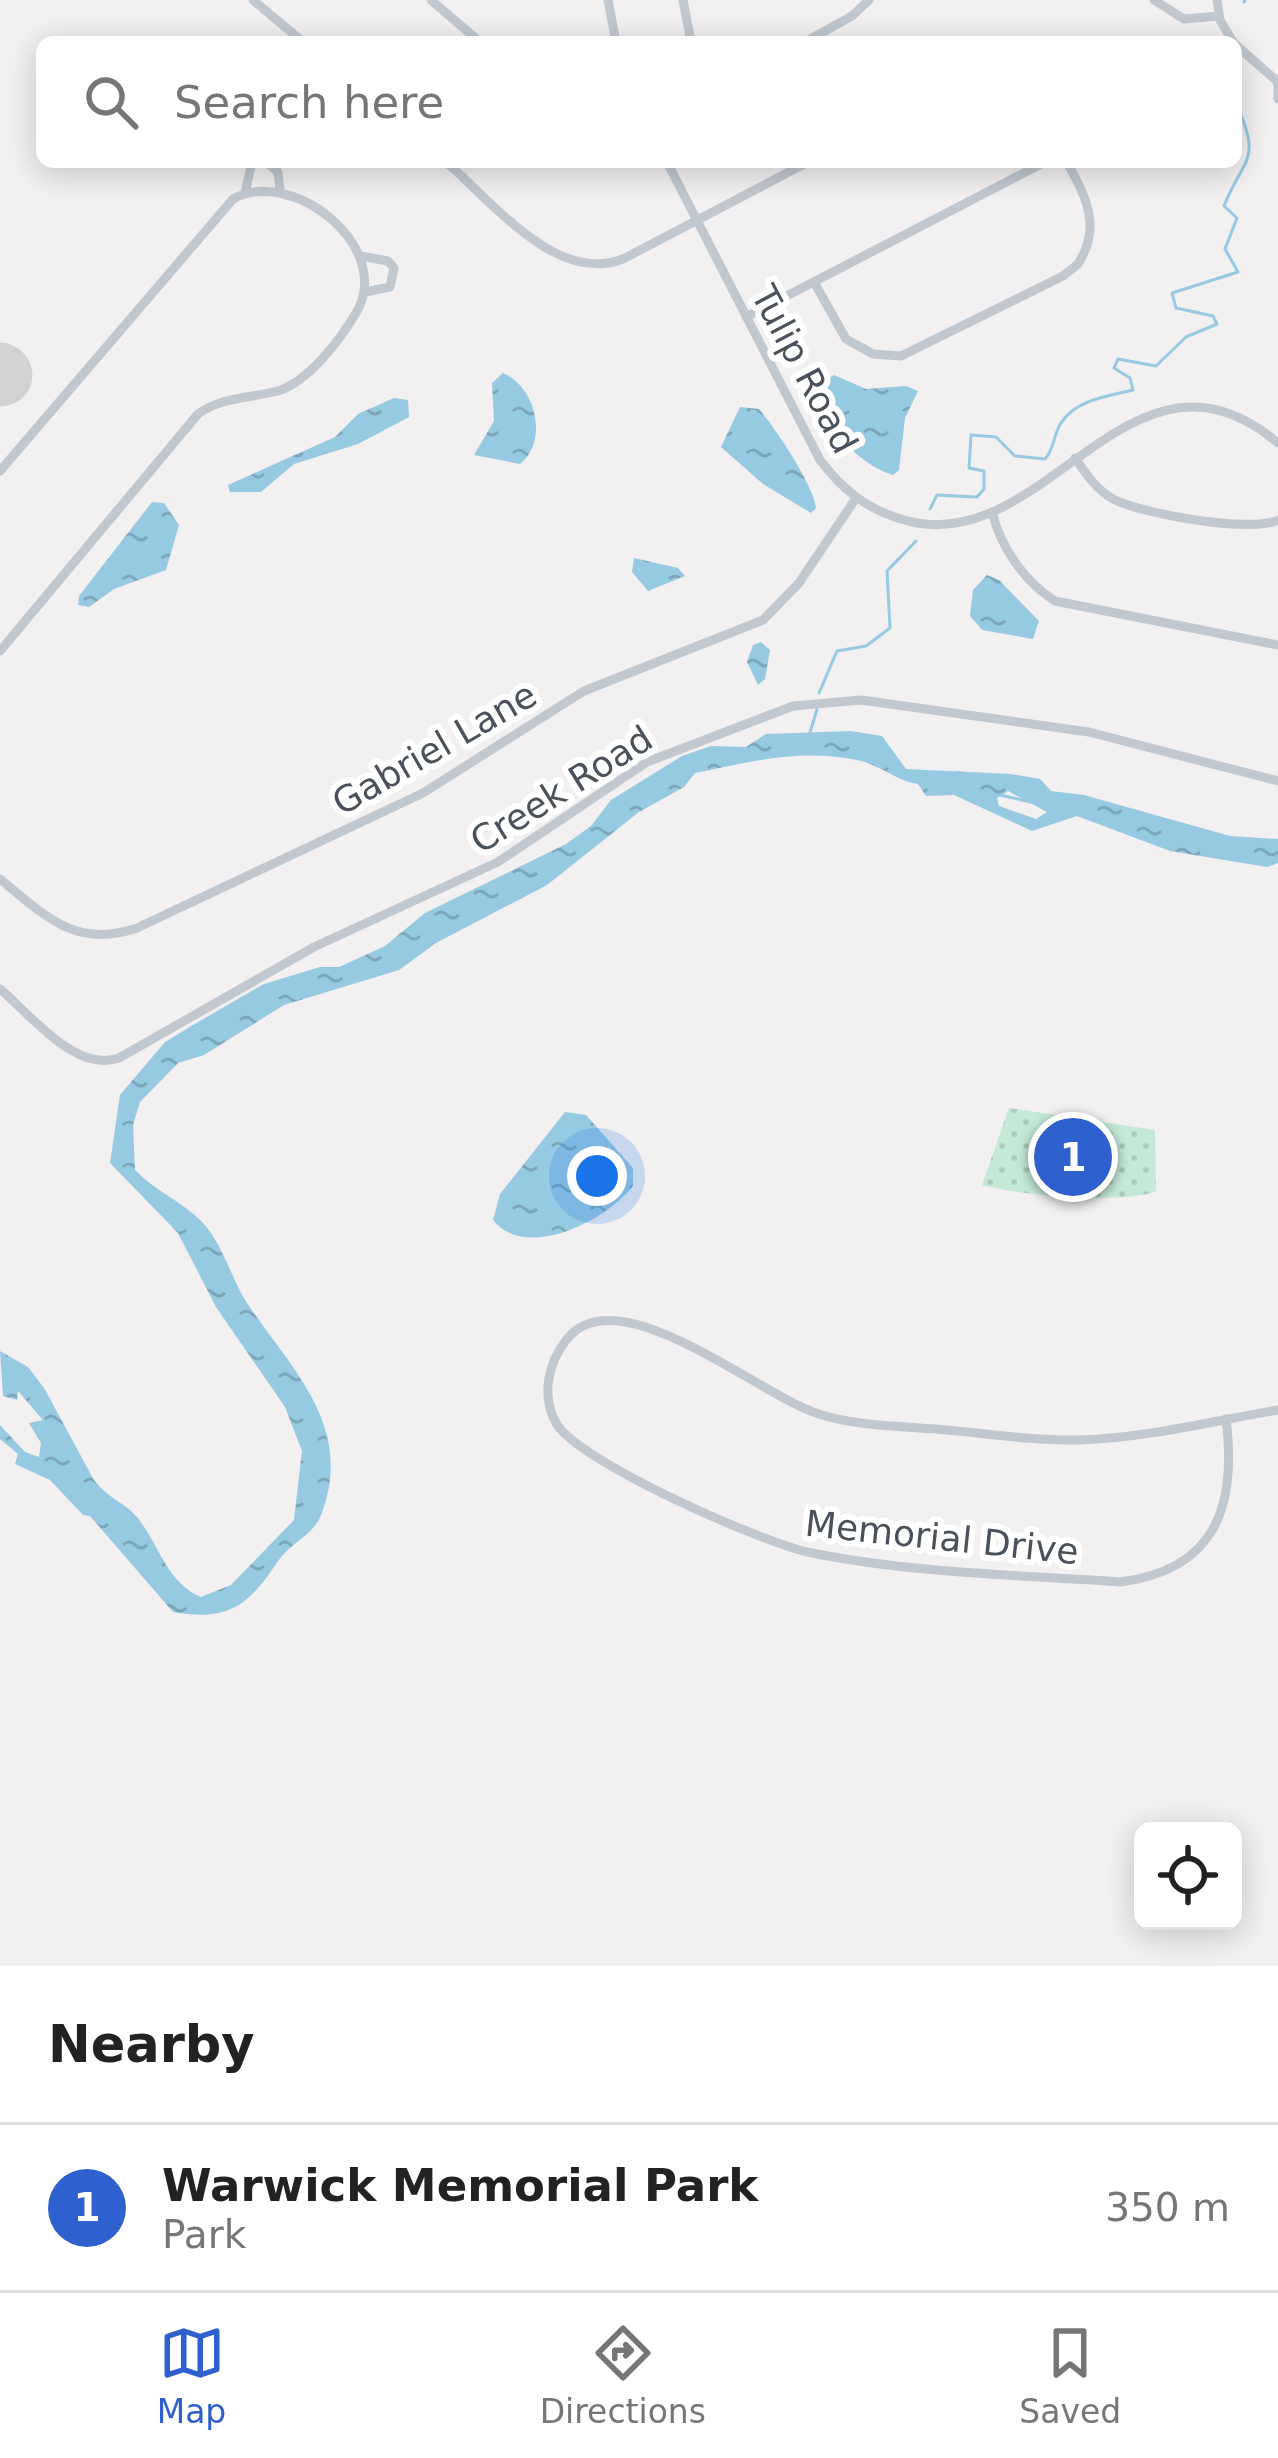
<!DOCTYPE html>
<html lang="en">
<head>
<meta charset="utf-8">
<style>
  :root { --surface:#fff; --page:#f2f2f2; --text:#222; --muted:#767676; --line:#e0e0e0; --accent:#2e60ce }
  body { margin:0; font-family:"DejaVu Sans",sans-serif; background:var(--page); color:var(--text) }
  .controls { position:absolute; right:36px; bottom:36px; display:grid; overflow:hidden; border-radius:18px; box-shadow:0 6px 30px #0003 }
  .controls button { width:108px; height:108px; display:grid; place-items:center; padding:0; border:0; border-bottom:3px solid var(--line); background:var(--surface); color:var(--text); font:60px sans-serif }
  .you { position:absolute; left:597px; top:1176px; width:42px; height:42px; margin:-30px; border:9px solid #fff; border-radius:50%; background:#1a73e8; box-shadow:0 0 0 18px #1a73e833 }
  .badge { display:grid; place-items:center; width:78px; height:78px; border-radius:50%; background:var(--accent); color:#fff; font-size:39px; font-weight:700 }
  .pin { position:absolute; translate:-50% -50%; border:6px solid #fff; box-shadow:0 3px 12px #0006 }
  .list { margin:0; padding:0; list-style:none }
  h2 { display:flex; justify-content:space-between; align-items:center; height:156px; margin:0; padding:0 48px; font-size:51px }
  h2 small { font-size:39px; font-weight:400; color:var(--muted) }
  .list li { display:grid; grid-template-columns:78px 1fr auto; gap:36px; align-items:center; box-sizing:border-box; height:168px; padding:0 48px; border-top:3px solid var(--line) }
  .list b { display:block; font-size:45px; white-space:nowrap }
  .list p { margin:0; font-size:39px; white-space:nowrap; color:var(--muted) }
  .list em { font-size:39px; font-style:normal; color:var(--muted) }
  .icon { flex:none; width:66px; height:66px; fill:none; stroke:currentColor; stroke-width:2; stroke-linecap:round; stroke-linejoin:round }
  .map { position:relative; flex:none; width:1278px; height:1966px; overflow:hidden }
  .search { position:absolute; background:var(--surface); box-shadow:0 6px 30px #0003; left:36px; right:36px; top:36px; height:132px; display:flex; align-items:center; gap:30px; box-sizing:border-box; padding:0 42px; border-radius:18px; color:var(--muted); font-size:45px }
  .sheet { height:324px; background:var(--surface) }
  nav { display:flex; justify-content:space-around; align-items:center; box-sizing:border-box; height:168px; border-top:3px solid var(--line); background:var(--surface); font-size:33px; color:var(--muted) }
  nav a { display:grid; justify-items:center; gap:6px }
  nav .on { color:var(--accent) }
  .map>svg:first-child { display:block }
  .grass { fill:url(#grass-dots) }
  .water { fill:url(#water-ripples); fill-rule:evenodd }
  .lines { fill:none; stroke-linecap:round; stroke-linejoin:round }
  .stream { stroke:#96c9e2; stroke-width:3 }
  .runway { stroke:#d2d2d4; stroke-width:63 }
  .minor { stroke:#c2c8d0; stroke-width:9 }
  .labels { text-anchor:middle; stroke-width:12; stroke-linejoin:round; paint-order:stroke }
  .street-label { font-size:36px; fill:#4a515b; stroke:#fff }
</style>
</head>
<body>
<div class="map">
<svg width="1278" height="1966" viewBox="0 0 1278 1966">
  <defs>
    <pattern id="grass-dots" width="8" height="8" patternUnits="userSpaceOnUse" patternTransform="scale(3)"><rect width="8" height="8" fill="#c4ead7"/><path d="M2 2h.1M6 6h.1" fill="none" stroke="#aacabb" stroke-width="1.8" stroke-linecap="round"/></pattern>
    <pattern id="water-ripples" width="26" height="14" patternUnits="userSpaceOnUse" patternTransform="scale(3)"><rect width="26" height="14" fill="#96c9e2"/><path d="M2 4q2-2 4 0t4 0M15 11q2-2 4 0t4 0" fill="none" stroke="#7ca6ba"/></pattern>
  </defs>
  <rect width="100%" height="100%" fill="#f2f0f0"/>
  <path class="grass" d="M1009,1108L1155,1130L1156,1191C1124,1205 1017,1195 982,1185Z"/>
  <g class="water">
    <path d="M503,373C536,387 549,441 520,464L474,455L494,421L492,383Z"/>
    <path d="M834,375L866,389L906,386L918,391L905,418L899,470L893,475C857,464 814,419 824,381Z"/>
    <path d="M394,398L408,400L409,417L358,444L294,464L261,492H230L228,485L335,437L358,414Z"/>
    <path d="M740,407L759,409C776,429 813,484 816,508L811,513L763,484L721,447Z"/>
    <path d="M152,502L164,503L179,525L166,570L114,589L89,607L78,605L79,596Z"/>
    <path d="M634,558L678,568L685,576L648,591L632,572Z"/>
    <path d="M987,575L999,580L1039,621L1033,639L982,630L970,616L973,590Z"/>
    <path d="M761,642L770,650L765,679L758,685L747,662L753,645Z"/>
    <path d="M851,731L882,736L906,769L1011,774L1040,779L1051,791L1084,795L1230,836L1278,839V863L1267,867L1170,851L1077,816L1032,831L954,795L926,796L918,784C898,782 881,765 857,760C799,748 751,762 695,773L684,787L639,812L547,885L436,943L399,970L284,1005L204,1055L178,1063L140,1102L133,1125L135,1170C155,1191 181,1201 200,1220C221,1240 230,1275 245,1300C289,1367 356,1425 321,1515C313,1536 291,1542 278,1561C249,1605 229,1622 173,1612L90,1516L83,1515L50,1480L15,1464L18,1454L0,1439V1425L25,1452L39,1457L41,1443L29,1423L43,1420L18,1391L17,1400L3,1396L0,1351L28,1367L44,1388L94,1480C106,1497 124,1502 137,1517C159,1544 166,1582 201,1597L231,1585L294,1520L302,1451L285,1407L216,1307L178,1233L110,1163L120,1095L165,1042L193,1025L264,984L320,967H339L385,946L425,913L566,844L591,826L611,800L682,756L711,746L746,747L766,734ZM1008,791L1047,812L1036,819L999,806L997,798Z"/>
    <path d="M565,1112L586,1115L633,1168V1186C607,1220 526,1262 493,1220L500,1194Z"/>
  </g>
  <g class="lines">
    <g class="stream">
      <path d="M1244,2L1245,0"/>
      <path d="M930,509L937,495L977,497L984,489V471L969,468L971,435L996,437L1015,456L1045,459C1055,448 1053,435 1061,423C1076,399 1110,396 1133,390L1130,378L1114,368L1118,359L1156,366L1186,337L1217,324L1213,316L1176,308L1172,293L1238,272L1225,249L1237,218L1224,206C1243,157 1263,163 1236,103"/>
      <path d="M819,693L837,651L866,646L890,628L887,571L916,541"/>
      <path d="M809,736L817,709"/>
      <path d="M1000,795L1031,802"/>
    </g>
    <path class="runway" d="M0,374L1,375"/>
    <g class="minor">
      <path d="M253,0L303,42"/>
      <path d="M431,0L480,42"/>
      <path d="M608,0L616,42"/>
      <path d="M683,0L691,42"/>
      <path d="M1154,0L1184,19L1219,16"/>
      <path d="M1217,0L1220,20L1233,42"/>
      <path d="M805,42L852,16L869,0"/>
      <path d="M1236,45L1278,82"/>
      <path d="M1278,84V99"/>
      <path d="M266,162L278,172L280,190"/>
      <path d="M446,162C492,201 558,287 625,258L808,162"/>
      <path d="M667,162L820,460C842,489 865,508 901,519C1044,565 1129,317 1278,443"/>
      <path d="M245,193L252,162"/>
      <path d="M361,256L388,261L394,268L390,287L365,292"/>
      <path d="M814,282L846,339L873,354L901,356L1063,276L1078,264C1102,227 1086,197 1067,162"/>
      <path d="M746,317L1045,162"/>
      <path d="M1075,458C1086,474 1096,489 1113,499C1142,514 1250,533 1278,520"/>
      <path d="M0,471L233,199C293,166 395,248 356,313C340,340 309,381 278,391C251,398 221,397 198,414L0,651"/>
      <path d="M992,512C1001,548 1024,581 1055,601L1278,645"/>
      <path d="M0,879C45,916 76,949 137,928L423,793L584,691L763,620L799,583L856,498"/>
      <path d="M0,989C31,1015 75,1073 119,1058L314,947L498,862L647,762L793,706L861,700L1089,732L1278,781"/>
      <path d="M1226,1419C1237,1506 1216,1570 1120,1582C1018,1575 912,1573 812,1553C765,1544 578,1462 556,1423C541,1395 548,1363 567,1339C618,1275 758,1395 819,1414C856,1426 897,1426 936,1429C983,1433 1033,1441 1080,1440C1146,1438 1213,1421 1278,1410"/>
    </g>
  </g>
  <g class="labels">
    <g class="street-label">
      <text transform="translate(805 369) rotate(62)" y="13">Tulip Road</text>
      <text transform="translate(434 748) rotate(-30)" y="13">Gabriel Lane</text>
      <text transform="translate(561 789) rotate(-32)" y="13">Creek Road</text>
      <text transform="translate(942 1537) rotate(6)" y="13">Memorial Drive</text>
    </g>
  </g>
</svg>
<div class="controls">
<button><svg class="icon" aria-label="locate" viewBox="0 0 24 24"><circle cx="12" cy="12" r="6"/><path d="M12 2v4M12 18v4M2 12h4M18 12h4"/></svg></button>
</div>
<div class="you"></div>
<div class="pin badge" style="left:1073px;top:1157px">1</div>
<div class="search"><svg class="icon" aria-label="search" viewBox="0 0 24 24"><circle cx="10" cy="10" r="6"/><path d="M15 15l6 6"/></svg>Search here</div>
</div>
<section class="sheet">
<h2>Nearby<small></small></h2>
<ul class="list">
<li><span class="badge">1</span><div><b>Warwick Memorial Park</b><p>Park</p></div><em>350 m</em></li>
</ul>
</section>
<nav>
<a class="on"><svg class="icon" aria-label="map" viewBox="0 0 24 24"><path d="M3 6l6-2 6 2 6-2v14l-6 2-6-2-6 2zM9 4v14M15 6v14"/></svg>Map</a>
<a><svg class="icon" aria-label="directions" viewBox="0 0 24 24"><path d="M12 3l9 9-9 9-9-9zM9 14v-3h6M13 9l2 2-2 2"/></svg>Directions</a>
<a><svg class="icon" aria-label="saved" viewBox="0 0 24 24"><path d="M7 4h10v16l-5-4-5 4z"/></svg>Saved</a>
</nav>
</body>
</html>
